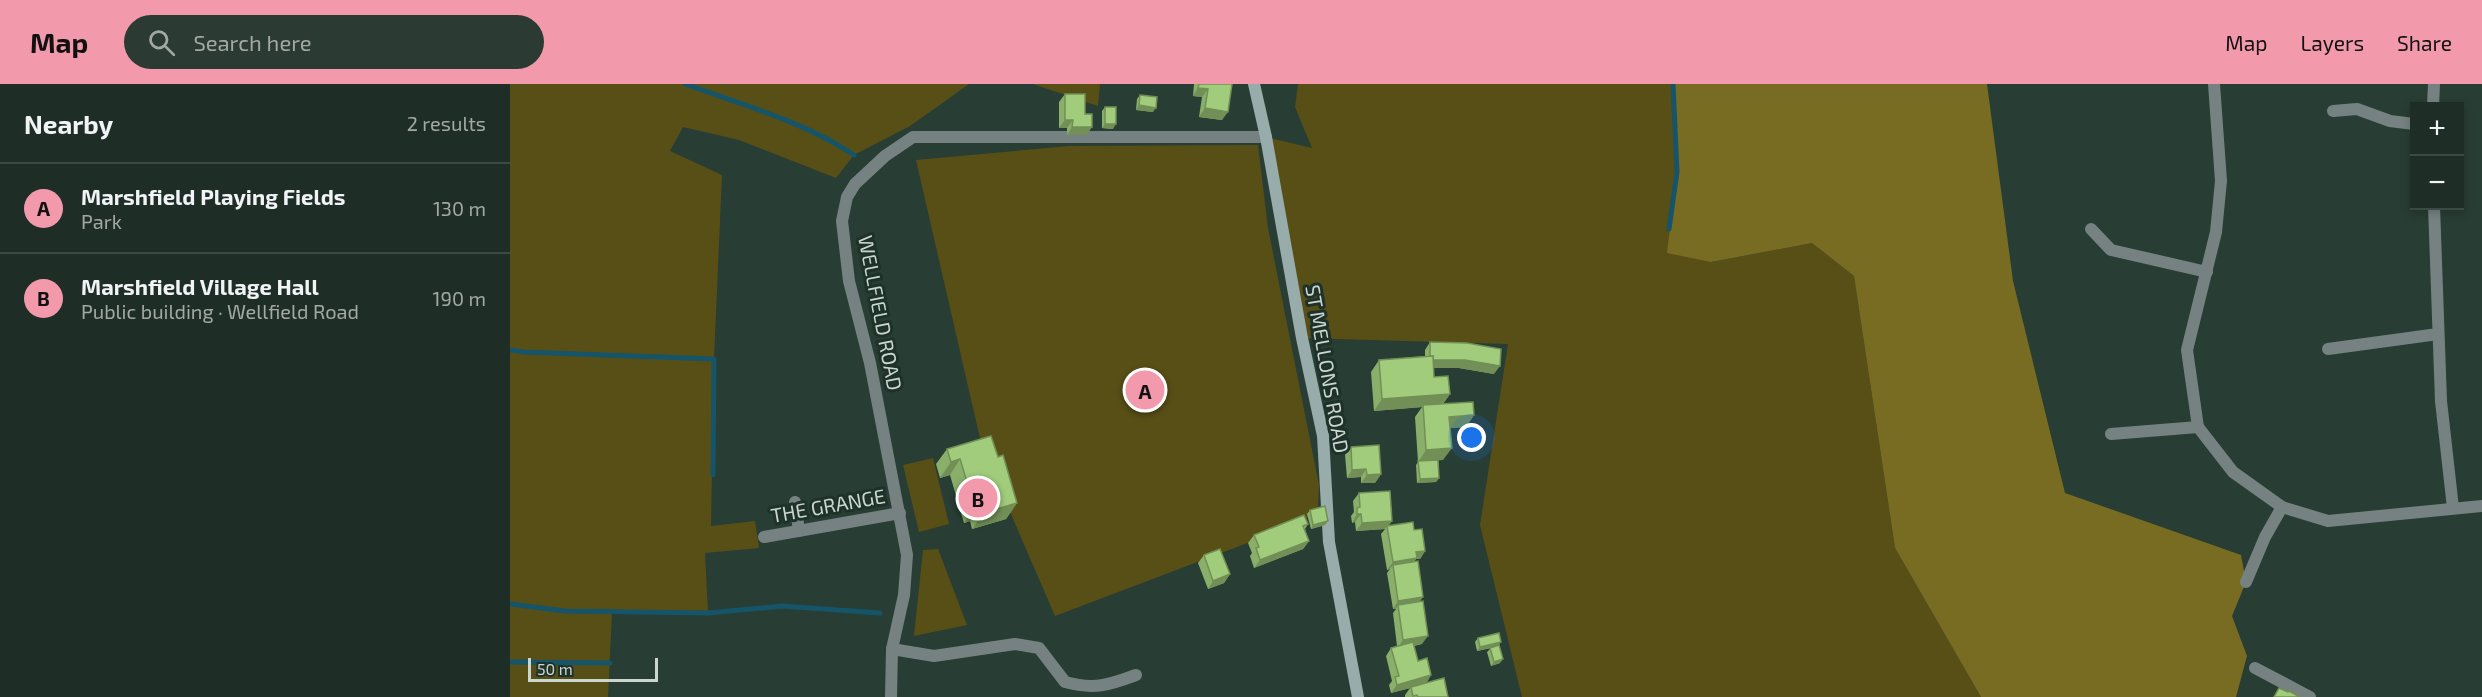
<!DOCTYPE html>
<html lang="en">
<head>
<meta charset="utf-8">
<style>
  :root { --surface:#1e2e26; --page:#2b3a32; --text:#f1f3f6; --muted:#a1a8a7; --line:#3c4a43; --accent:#f29aac }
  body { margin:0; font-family:"Exo 2",sans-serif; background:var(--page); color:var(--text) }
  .controls { position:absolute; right:18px; top:18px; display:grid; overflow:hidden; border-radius:0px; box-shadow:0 3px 9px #0003 }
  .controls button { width:54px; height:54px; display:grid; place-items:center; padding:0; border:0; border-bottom:2px solid var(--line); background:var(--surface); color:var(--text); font:30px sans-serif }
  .scale { position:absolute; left:18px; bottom:15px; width:130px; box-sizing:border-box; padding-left:6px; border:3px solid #cad6cf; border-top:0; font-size:16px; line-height:21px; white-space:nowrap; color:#cad6cf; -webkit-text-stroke:4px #1e3229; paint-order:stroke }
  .you { position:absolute; left:962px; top:354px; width:21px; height:21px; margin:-15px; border:4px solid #fff; border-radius:50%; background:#1a73e8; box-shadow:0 0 0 9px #1a73e833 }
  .badge { display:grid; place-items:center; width:39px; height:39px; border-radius:50%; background:var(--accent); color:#111; font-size:20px; font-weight:700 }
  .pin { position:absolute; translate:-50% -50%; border:3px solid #fff; box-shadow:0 2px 6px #0006 }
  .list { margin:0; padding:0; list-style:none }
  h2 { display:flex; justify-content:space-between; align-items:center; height:78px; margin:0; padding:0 24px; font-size:26px }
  h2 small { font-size:20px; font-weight:400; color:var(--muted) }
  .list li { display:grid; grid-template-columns:39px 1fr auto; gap:18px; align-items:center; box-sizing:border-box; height:90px; padding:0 24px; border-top:2px solid var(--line) }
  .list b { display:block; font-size:22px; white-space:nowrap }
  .list p { margin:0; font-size:20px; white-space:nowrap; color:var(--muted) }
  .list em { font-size:20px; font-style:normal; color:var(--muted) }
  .icon { flex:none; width:33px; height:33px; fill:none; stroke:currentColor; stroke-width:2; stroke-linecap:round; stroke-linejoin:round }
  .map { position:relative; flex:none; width:1972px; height:613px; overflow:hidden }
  header { display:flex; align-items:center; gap:36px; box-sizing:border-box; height:84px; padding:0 30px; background:var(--accent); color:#111 }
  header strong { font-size:28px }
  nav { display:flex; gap:33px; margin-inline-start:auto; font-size:21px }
  .search { width:420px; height:54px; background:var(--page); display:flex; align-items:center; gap:15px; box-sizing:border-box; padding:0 21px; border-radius:33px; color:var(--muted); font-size:22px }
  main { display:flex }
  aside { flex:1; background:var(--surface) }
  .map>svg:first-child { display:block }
  .green { fill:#584f17 }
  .forest { fill:#786c22 }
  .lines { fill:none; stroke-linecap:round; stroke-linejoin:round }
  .stream { stroke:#155469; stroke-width:5 }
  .street { stroke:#768282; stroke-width:12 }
  .secondary { stroke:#98acab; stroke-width:12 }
  .wall { fill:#8aaf6a }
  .shaded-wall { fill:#718f56 }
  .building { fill:#a1cc7b; stroke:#718f56; stroke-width:1.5 }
  .labels { text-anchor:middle; stroke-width:6; stroke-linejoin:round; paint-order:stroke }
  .street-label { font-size:20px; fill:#cad6cf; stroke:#1e3229 }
</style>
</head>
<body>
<header>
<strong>Map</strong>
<div class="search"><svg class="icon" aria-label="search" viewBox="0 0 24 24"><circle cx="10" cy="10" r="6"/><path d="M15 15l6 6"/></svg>Search here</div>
<nav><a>Map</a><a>Layers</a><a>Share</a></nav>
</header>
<main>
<aside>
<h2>Nearby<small>2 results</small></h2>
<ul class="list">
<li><span class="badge">A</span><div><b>Marshfield Playing Fields</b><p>Park</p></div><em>130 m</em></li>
<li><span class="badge">B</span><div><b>Marshfield Village Hall</b><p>Public building · Wellfield Road</p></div><em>190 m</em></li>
</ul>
</aside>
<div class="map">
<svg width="1972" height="613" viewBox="0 0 1972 613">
  <rect width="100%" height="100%" fill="#283d33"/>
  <g class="green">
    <path d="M0,0H459L400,42L344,71L326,94L229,56L173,43L160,67L212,91L204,275L201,442L245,437L249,464L195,469L198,529L102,528L98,613H0Z"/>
    <path d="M523,0H590L588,22Z"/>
    <path d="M788,0H1163L1167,88L1159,145L1201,178L1302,159L1344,192L1385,464L1471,613H1012L970,441L998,260L792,254L756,53L802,64L785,23Z"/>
    <path d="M748,61L758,144L809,401L808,424L793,438L545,532L472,363L406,76L559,62Z"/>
    <path d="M423,374L439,440L409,448L393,381Z"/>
    <path d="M428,465L457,541L404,552L413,466Z"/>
  </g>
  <path class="forest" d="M1163,0H1477L1503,197L1555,409L1731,471L1736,498L1722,532L1737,572L1726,613H1471L1385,464L1344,192L1302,159L1201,178L1157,169L1167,88Z"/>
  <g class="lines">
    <g class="stream">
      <path d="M175,0C232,21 293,37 344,71"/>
      <path d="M1159,145L1167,88L1163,0"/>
      <path d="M0,266L14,268L204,275L203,391"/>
      <path d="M0,520L55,527L198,529L272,522L370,529"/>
      <path d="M0,578L100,579"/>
    </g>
    <g class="street">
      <path d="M1704,0L1711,97L1706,148L1677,266L1688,343L1723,388L1772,423L1818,437L1972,422"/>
      <path d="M1923,22L1924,0"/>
      <path d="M1823,27L1847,25L1880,37L1904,40"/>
      <path d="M1924,122L1931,317L1943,424"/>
      <path d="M1581,145L1601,166L1697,188"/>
      <path d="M1818,265L1928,250"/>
      <path d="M1601,350L1688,343"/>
      <path d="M285,418L289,447"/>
      <path d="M254,453L390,429"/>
      <path d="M1736,498L1755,453L1772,423"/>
      <path d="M382,565L424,572L505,560L529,564L555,598C584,606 599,601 626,591"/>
      <path d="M1745,584L1800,613"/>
      <path d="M381,613L382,565L394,511L397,471L360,279L339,197L332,137L337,113L345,100L375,72L403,53H756"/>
    </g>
    <path class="secondary" d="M744,0L756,53L792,254L813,352L819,458L848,613"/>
  </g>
  <g class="wall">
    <path d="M684,0H722L712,36L689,33L692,13L683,12Z"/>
    <path d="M555,10L575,30L582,43L576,51H557V44H549V18Z"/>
    <path d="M630,11L643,28L626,26L627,15Z"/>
    <path d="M595,23L603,45L592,44V27Z"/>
    <path d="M920,258L984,290L949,284H923L924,293L940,310L933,320L964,331L956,343L940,344L933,376H928L929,394L926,398L907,399L906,381L908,378L905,333L912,323L864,327L861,288L869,276L915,272V266Z"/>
    <path d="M841,363L871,390L865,399H851V393L837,394L835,371Z"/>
    <path d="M437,365L488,373L507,419L496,435L462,445L460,437L454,439L440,391L430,394L426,380Z"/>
    <path d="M849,409L882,437L879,441L904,446L915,467L910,475H906L904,478L910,518L912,560L904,562L908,577L921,591L916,599L938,613H895V611L900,604L881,609L879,601L882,597L876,572L881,564L887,562L883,529L886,525H883L877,489L880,485L877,486L871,450L875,445L846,447L845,438L842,439L841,432L844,428L843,417Z"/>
    <path d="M800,426L818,437L815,441L801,445L797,430Z"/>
    <path d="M798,440L795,445L799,457L793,465L744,484L740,472L742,469L738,459L744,451Z"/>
    <path d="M694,471L720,490L714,499L698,505L688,479Z"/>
    <path d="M968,554L989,562L990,579L981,582L977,568L981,564L967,567L965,558Z"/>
  </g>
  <g class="shaded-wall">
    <path d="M688,4L698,5L692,13L683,12Z"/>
    <path d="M629,21L646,24L643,28L626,26Z"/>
    <path d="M695,24L718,28L712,36L689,33Z"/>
    <path d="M555,36H563L557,44H549Z"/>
    <path d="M595,40H606L603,45L592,44Z"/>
    <path d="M562,43H582L576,51H557Z"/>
    <path d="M920,276H955L990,282L984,290L949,284H914Z"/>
    <path d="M940,310L931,322L913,321L912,323L864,327L872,315Z"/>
    <path d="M964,331L956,343L931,345L939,333Z"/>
    <path d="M942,364L933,376L908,378L916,366Z"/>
    <path d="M450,375L440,391L430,394L441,378Z"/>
    <path d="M856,385L851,393L837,394L842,386Z"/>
    <path d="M871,390L865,399H851L857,391Z"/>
    <path d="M929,394L926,398L907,399L910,395Z"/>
    <path d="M507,419L496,435L462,445L473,429Z"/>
    <path d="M471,422L460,437L454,439L465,424Z"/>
    <path d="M847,430H851L845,438L842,439Z"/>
    <path d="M818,437L815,441L801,445L803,441Z"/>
    <path d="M882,437L877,443V442L875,445L846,447L852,439Z"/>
    <path d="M799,457L793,465L744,484L750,476Z"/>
    <path d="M915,467L910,475H906L901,482L883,481L880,485L877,486L883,478L906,468Z"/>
    <path d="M720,490L714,499L698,505L703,497Z"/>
    <path d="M913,513L907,522L888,521L886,525H883L888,517Z"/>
    <path d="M918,552L912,560L887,564L893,556Z"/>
    <path d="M991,558L988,562L967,567L970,563Z"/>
    <path d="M993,575L990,579L981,582L984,578Z"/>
    <path d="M921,591L916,600L881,609L887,601Z"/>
  </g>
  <g class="building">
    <path d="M689,0H722L718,28L695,24L698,5L688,4Z"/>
    <path d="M555,10H575V30H582V43H562L563,36H555Z"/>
    <path d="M630,11L647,13L646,24L629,21Z"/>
    <rect x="595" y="23" width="11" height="17"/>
    <path d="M920,258L957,259L991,265L990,282L955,276H923V272H920Z"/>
    <path d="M923,272L924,293L938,292L940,310L872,315L869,276Z"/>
    <path d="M963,318L964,331L939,333L942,364L916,366L913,321Z"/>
    <path d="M481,352L488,373L493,371L507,419L473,429L471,422L465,424L450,375L441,378L437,365Z"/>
    <path d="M869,361L871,390L857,391L856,385L842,386L841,363Z"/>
    <path d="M928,376L929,394L910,395L908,377Z"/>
    <path d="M880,407L882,437L852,439L851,430H847V424L850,423L849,409Z"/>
    <path d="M815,422L818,437L803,441L800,426Z"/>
    <path d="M794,431L798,440L793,442L799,457L750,476L746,464L749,463L744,451Z"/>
    <path d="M903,438L904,446L912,445L915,467L906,468L907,474L883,478L877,442Z"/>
    <path d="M710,465L720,490L703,497L694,471Z"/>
    <path d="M908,477L913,513L888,517L883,481Z"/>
    <path d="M913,517L918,552L893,556L888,521Z"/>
    <path d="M989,549L991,558L970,563L968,554Z"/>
    <path d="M903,558L908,577L917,574L921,591L887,601L885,593L889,592L881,564Z"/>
    <path d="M989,561L993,575L984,578L980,564Z"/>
    <path d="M934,594L938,613H908L907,611L903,612L901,603Z"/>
    <path d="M1769,604L1778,608L1779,607L1790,613H1764Z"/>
  </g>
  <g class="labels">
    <g class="street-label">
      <text transform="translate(370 229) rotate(79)" y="7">WELLFIELD ROAD</text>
      <text transform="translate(817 285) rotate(80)" y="7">ST MELLONS ROAD</text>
      <text transform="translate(318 422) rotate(-10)" y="7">THE GRANGE</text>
    </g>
  </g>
</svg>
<div class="controls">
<button>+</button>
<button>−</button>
</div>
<div class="scale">50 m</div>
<div class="you"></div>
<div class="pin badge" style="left:635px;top:306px">A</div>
<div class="pin badge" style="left:468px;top:414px">B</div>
</div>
</main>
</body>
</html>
